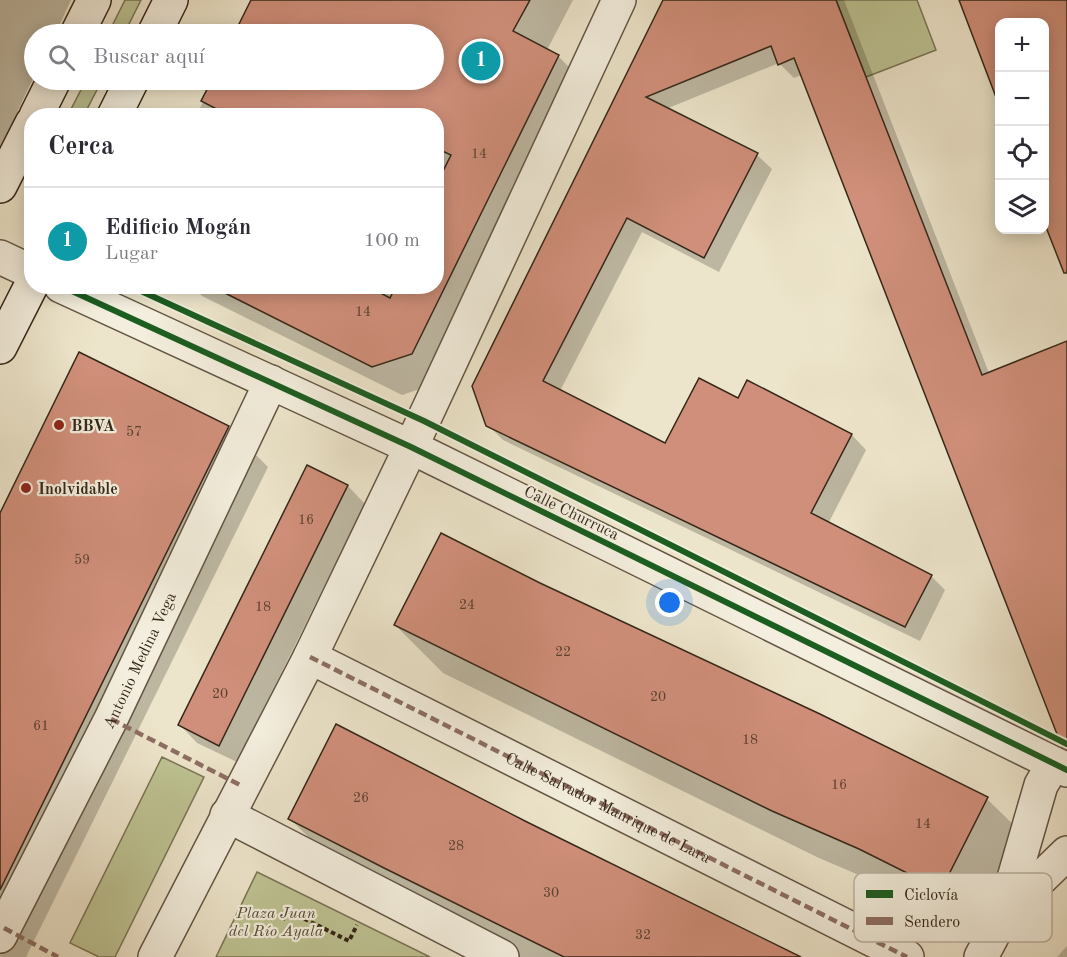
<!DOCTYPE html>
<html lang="es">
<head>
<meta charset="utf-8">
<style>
  :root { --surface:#fff; --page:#f2f2f3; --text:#2b2b33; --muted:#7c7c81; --line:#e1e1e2; --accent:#8f2418 }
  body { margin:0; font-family:"Old Standard TT",serif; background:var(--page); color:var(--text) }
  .controls { position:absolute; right:18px; top:18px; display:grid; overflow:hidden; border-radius:12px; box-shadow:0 3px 15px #0003 }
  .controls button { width:54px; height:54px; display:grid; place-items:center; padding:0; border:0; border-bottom:2px solid var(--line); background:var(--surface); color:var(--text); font:30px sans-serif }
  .you { position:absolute; left:670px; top:603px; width:21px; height:21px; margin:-15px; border:4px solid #fff; border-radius:50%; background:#1a73e8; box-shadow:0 0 0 9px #1a73e833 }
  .badge { display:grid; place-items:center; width:39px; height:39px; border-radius:50%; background:var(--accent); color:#fff; font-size:20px; font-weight:700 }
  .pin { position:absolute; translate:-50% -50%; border:3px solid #fff; box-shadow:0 2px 6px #0006 }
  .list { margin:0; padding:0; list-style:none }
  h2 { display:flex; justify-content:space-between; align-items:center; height:78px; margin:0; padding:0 24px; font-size:26px }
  h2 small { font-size:20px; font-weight:400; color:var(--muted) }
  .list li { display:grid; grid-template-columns:39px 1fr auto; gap:18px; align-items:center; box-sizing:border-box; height:108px; padding:0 24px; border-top:2px solid var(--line) }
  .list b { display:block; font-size:22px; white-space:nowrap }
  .list p { margin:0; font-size:20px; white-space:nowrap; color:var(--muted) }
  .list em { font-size:20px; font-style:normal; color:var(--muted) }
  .icon { flex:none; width:33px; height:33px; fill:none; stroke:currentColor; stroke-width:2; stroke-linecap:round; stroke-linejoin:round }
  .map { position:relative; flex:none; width:1067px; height:957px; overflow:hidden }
  .search { position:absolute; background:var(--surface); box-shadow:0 3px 15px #0003; left:24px; top:24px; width:420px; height:66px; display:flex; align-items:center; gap:15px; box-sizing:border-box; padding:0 21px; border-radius:33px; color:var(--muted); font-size:22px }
  .panel { position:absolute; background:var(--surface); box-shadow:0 3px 15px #0003; left:24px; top:108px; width:420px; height:186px; border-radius:24px }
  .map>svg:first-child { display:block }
  .green { fill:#bec393; stroke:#7a7556; stroke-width:1.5 }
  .shadow { fill:#0003 }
  .building { fill:#d08f7a; stroke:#352718; stroke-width:1.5 }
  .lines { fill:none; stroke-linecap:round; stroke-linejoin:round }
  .street-casing { stroke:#635645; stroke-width:36 }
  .secondary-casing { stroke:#352718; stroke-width:36 }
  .path { stroke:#352718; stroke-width:4; stroke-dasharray:4.5 3; stroke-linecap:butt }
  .street { stroke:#f3eedd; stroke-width:33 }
  .secondary { stroke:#f3eedd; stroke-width:33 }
  .quiet { stroke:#8d6e63; stroke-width:4.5; stroke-dasharray:9 4.5; stroke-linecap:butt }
  .cycleway-casing { stroke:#f3eedd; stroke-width:10 }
  .cycleway { stroke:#1b5e20; stroke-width:6 }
  .poi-dot { fill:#8f2418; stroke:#f3eedd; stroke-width:2 }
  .labels { text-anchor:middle; stroke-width:4.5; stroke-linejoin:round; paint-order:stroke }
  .number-label { font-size:14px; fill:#5c4130 }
  .poi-label { font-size:16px; font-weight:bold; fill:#352718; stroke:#f3eedd; text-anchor:start }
  .street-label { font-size:16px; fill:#352718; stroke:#f3eedd }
  .park-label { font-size:16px; font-style:italic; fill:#574e37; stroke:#f3eedd }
  .key { fill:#f3eedd; stroke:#bab2a2; stroke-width:1.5 }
  .key-label { font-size:16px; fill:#352718 }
</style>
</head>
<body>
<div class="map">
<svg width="1067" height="957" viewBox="0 0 1067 957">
  <rect width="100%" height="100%" fill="#ede5cb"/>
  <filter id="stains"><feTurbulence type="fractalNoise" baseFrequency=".00333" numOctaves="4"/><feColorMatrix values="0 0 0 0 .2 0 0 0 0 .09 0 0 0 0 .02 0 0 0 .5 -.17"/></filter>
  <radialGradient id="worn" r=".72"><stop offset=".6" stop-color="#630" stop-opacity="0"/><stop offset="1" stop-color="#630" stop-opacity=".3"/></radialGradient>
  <g class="green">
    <path d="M125,0H141L124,34H108Z"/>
    <path d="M836,0H917L936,50L866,77Z"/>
    <path d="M86,80H102L84,115H68Z"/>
    <path d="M162,757L204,777L115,957H99L70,943Z"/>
    <path d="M257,872L430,957H216Z"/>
  </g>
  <g class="shadow">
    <path d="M0,0H71L55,34H34V76L0,149Z"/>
    <path d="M253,0H573L547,50L558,56L587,85L441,382L402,395L202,296L193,286H436V116H196L214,80H434V34H236Z"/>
    <path d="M665,0H844L989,373L1067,342V716L802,75L794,78L779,63L666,109L757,155L772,169L719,272L642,232L560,391L665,445L739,400L748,382L852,435L866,450L828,524L931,576L945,590L920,641L503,440L488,425Z"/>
    <path d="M961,0H1067V259L1044,22H1000V101Z"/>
    <path d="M80,354L228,427L268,467L26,957H0V516Z"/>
    <path d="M308,467L348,486L365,504L237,762L197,743L180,725Z"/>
    <path d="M539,584L821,717L987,799L1035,846L989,937L908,896L819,858L443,673L395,625Z"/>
    <path d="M337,726L796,957H520L338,866L290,819Z"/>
    <path d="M1067,946V957H1057Z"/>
  </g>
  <g class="building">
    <path d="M251,0H530L513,31L559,55L412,354L372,367L211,286H367L390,298L396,286H436V185L451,155L436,148V116H230L201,101L212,80H434V34H234Z"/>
    <path d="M663,0H836L982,375L1067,341V749L1062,747L794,58L778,65L771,46L646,97L758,153L704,258L627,218L543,381L665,443L699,378L738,398L747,380L852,434L811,513L932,575L905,627L486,426L472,386Z"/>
    <path d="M959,0H1067V273H1064L1044,222V22H999V105Z"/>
    <path d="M79,352L229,426L0,890V513Z"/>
    <path d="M307,465L348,485L219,746L178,725Z"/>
    <path d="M441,533L540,583L820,714L988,797L941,890L859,849L772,811L394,625Z"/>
    <path d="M336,724L527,822L801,957H564L384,868L288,819Z"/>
  </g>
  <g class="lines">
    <g class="street-casing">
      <g id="street">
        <path d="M0,257L32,272"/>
        <path d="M61,286L411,447L1067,770"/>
        <path id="s1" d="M310,657L907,957"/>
        <path d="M227,815L502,957"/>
        <path d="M1006,912L1067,853"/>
        <path id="s2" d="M0,936L111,719L271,382"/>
        <path d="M155,957L310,657L411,447L619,0"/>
        <path d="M981,957L1003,916L1041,785L1053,765"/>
      </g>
    </g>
    <g class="secondary-casing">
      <g id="secondary">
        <path d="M77,34L94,0"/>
        <path d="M154,34L171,0"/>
        <path d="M36,116L54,80"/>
        <path d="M114,116L132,80"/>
        <path d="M0,186L32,123"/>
        <path d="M0,347L32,284"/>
      </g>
    </g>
    <path class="path" d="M283,920L287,910L349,941L357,925"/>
    <use href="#street" class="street"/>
    <use href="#secondary" class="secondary"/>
    <g class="quiet">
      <path d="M310,657L907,957"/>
      <path d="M111,719L242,786"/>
      <path d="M4,928L58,957"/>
    </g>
    <g class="cycleway-casing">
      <g id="cycleway">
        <path d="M61,286L411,447L1067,770"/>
        <path d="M130,286L424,421L1067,744"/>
      </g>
    </g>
    <use href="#cycleway" class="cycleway"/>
  </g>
  <g class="poi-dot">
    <circle cx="59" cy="425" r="6"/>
    <circle cx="26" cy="488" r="6"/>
  </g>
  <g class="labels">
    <g class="number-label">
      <text x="479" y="158">14</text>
      <text x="363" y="316">14</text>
      <text x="134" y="436">57</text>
      <text x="306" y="524">16</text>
      <text x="82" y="564">59</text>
      <text x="467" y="609">24</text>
      <text x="263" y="611">18</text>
      <text x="563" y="656">22</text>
      <text x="220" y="698">20</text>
      <text x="658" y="701">20</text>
      <text x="41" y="730">61</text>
      <text x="750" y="744">18</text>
      <text x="839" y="789">16</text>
      <text x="361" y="802">26</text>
      <text x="923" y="828">14</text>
      <text x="456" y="850">28</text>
      <text x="551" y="897">30</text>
      <text x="643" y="939">32</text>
    </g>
    <g class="poi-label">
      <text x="71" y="431">BBVA</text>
      <text x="38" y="494">Inolvidable</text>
    </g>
    <g class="street-label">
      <text transform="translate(572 512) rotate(26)" y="6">Calle Churruca</text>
      <text dy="6" stroke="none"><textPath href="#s2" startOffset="309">Antonio Medina Vega</textPath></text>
      <text dy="6" stroke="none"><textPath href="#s1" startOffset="334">Calle Salvador Manrique de Lara</textPath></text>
    </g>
    <g class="park-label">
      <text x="276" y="918">Plaza Juan<tspan x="276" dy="18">del Río Ayala</tspan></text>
    </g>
  </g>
  <rect x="854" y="873" width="198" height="69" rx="9" class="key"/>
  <rect x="866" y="890" width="27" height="8" fill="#1b5e20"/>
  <rect x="866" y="917" width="27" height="8" fill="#8d6e63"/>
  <g class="key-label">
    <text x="904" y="900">Ciclovía</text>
    <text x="904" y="927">Sendero</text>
  </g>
  <rect width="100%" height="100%" filter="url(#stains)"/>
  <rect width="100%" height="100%" fill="url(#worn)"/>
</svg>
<div class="controls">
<button>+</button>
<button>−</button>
<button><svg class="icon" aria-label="locate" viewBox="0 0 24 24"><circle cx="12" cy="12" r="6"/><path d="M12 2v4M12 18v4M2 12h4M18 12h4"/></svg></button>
<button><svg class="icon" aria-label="layers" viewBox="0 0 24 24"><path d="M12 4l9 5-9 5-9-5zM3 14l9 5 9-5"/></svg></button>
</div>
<div class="you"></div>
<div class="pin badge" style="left:481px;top:61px;background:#0f9aa8">1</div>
<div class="search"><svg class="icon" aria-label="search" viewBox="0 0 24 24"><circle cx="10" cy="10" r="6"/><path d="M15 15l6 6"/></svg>Buscar aquí</div>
<section class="panel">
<h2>Cerca<small></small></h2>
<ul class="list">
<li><span class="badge" style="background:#0f9aa8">1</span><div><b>Edificio Mogán</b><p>Lugar</p></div><em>100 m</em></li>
</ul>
</section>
</div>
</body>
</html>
